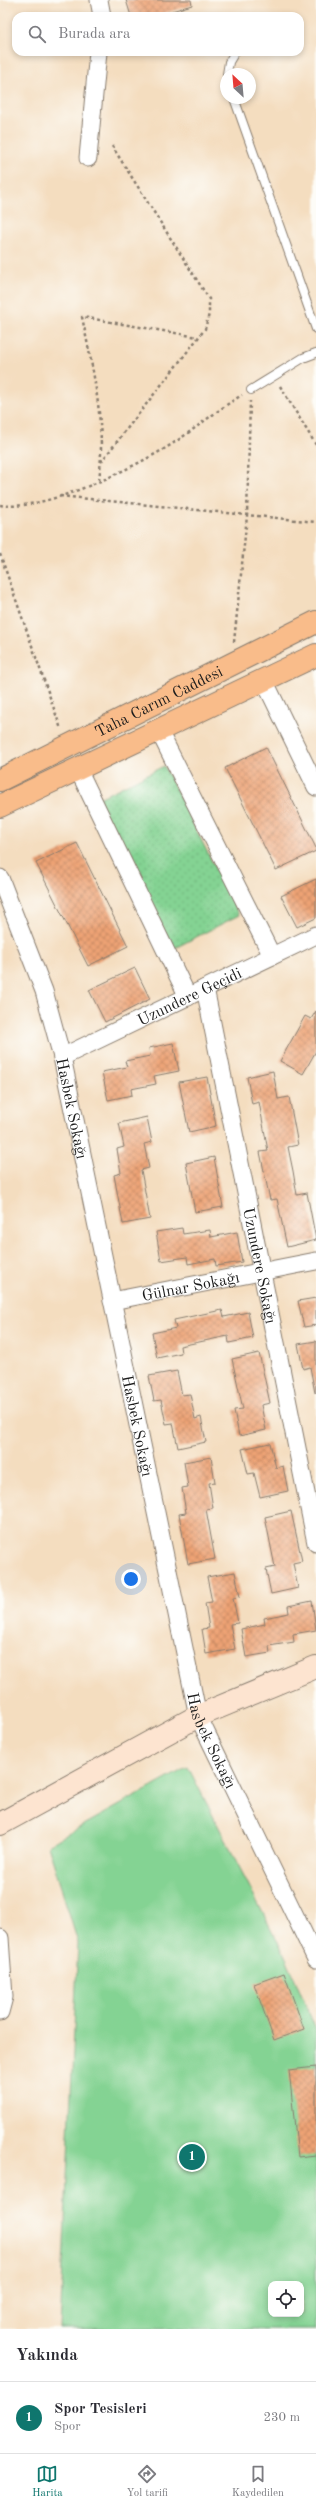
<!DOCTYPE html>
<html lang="tr">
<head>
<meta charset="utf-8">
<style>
  :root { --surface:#fff; --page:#f2f2f3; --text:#2b2b33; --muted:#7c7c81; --line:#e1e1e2; --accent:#0f766e }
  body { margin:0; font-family:"Old Standard TT",serif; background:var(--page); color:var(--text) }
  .controls { position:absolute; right:12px; bottom:12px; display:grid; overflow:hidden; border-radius:8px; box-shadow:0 2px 6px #0003 }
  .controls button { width:36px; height:36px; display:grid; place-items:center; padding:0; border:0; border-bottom:1px solid var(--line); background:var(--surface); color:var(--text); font:20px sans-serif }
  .compass { position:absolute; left:220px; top:68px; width:36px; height:36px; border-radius:50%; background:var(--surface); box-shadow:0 2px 6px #0003; rotate:334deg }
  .you { position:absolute; left:131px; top:1579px; width:14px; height:14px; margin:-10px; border:3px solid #fff; border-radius:50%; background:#1a73e8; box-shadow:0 0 0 6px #1a73e833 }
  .badge { display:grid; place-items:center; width:26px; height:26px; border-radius:50%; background:var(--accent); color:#fff; font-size:13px; font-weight:700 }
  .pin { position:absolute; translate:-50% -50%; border:2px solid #fff; box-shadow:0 1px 4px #0006 }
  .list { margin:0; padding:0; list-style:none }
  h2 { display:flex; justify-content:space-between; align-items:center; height:52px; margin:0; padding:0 16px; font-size:17px }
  h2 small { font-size:13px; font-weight:400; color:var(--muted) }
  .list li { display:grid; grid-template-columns:26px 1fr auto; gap:12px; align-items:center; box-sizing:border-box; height:72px; padding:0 16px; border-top:1px solid var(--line) }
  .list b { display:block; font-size:15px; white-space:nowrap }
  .list p { margin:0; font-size:13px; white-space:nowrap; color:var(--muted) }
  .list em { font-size:13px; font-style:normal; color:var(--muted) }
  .icon { flex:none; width:22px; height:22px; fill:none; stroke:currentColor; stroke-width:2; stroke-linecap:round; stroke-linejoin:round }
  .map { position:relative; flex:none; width:316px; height:2329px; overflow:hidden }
  .search { position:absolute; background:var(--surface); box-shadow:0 2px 6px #0003; left:12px; right:12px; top:12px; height:44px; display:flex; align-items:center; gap:10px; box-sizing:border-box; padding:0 14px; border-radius:12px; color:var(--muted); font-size:15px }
  .sheet { height:124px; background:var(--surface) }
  nav { display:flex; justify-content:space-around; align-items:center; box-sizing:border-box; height:56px; border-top:1px solid var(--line); background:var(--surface); font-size:11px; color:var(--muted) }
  nav a { display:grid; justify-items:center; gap:2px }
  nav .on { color:var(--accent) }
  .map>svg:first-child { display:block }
  .grass { fill:url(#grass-dots); stroke:#507858 }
  .garden { fill:#84d393; stroke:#507858; fill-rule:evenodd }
  .building { fill:url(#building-cross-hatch) }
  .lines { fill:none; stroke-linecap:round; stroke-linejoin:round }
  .lane-casing { stroke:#887c6e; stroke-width:10 }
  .street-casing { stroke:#887c6e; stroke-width:19 }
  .secondary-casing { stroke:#887c6e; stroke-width:24 }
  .primary-casing { stroke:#887c6e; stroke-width:24 }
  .path { stroke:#887c6e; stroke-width:2.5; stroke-dasharray:3 3; stroke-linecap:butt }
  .lane { stroke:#fff; stroke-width:8 }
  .street { stroke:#fff; stroke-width:17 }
  .secondary { stroke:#fde4d0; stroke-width:22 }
  .primary { stroke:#f9bc8a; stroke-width:22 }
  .labels { text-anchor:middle; stroke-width:3.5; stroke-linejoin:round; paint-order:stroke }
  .street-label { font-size:16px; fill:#1c1c1c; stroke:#fdfcf7 }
</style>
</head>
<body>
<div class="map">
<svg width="316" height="2329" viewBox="0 0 316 2329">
  <defs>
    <pattern id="grass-dots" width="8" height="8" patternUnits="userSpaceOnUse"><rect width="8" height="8" fill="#84d393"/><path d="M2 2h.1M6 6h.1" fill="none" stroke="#71b57e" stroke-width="1.8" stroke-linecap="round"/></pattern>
    <pattern id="building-cross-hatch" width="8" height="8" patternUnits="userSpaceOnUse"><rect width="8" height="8" fill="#eea375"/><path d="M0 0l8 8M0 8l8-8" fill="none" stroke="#c0845f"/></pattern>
  </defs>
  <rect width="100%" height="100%" fill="#fdfcf7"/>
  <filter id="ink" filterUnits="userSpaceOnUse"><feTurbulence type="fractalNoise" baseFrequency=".025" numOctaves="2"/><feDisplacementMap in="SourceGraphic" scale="8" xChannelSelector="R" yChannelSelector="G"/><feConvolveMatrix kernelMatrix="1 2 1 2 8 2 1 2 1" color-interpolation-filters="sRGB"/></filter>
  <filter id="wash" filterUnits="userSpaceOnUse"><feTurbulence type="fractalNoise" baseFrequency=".012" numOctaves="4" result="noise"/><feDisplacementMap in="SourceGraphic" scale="16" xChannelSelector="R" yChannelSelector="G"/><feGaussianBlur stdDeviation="0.9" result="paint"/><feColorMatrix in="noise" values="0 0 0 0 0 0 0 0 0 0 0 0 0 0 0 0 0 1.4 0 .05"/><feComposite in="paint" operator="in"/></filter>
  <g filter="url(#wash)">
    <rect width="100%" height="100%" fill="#f4ddbf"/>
    <path class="grass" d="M164,766L239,915L173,949L97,799Z"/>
    <path class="garden" d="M188,1767L287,1960L316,2030V2329H60L78,1943L48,1845ZM271,2284H301V2314H271Z"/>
    <g id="blocks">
      <g class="building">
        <path d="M126,0H191L192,5L155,16H131Z"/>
        <path d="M266,747L316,848V851L276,870L225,768Z"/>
        <path d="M77,843L128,946L88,966L36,863Z"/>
        <path d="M316,879V918L297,927L281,896Z"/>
        <path d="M135,968L150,999L105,1022L89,990Z"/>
        <path d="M316,1011V1051L303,1074L280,1061L305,1016L311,1019Z"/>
        <path d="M173,1043L179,1071L154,1076L156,1084L131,1089L132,1095L108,1100L102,1072L127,1067L125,1061L150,1056L149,1048Z"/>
        <path d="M273,1071L278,1099L289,1097L298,1145L288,1147L293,1171L297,1195L307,1193L316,1240L287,1247L277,1199L270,1200L260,1152L268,1151L259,1102L252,1104L247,1077Z"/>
        <path d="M207,1077L216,1126L189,1132L179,1082Z"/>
        <path d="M147,1117L152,1142L144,1144L149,1168L141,1170L150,1219L123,1224L114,1175L121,1173L117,1149L124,1147L119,1123Z"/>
        <path d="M214,1157L223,1207L195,1212L186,1163Z"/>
        <path d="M182,1228L183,1234L210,1230L211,1237L237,1232L242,1262L216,1266L215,1259L188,1264L187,1257L161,1261L156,1232Z"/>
        <path d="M316,1298V1325L304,1327L298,1301Z"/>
        <path d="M222,1310L224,1317L248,1312L253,1338L229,1343L228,1336L180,1346L181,1353L157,1358L152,1333L176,1328L174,1320Z"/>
        <path d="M316,1341V1392L315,1393L310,1367L303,1369L298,1344Z"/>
        <path d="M259,1353L270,1403L261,1405L266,1430L239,1436L234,1410L243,1409L232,1359Z"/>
        <path d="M177,1371L182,1395L190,1394L195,1419L201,1417L206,1442L178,1448L173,1423L166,1424L161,1400L154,1401L149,1376Z"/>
        <path d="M270,1443L276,1468L283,1466L288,1491L260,1497L254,1473L248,1474L242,1449Z"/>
        <path d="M211,1457L215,1482L209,1483L213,1508L206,1509L215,1559L188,1564L179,1514L186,1513L182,1488L188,1487L184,1462Z"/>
        <path d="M291,1511L302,1561L293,1563L298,1588L271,1594L266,1569L275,1567L265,1517Z"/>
        <path d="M235,1572L240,1597L233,1598L238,1623L230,1624L235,1649L206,1654L202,1629L209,1628L205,1603L212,1602L207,1577Z"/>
        <path d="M312,1601L316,1630L293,1634L294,1642L269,1646L270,1653L246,1657L241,1629L265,1624L264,1618L289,1613L288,1606Z"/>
        <path d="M284,1973L304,2029L274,2040L254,1984Z"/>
        <path d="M316,2067V2155L298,2157L289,2070Z"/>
      </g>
    </g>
  </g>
  <g filter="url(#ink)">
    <use href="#blocks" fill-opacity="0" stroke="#887c6e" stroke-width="1"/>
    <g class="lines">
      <g class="lane-casing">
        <g id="lane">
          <path d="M227,74L229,62L235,52"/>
          <path d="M234,98L316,329"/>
          <path d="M251,390L303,358L316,353"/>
        </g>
      </g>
      <g class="street-casing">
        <g id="street">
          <path d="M99,0L102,16"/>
          <path d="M88,158L98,52"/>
          <path d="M264,680L316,787"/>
          <path d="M159,731L272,956"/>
          <path d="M78,769L188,997"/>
          <path id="s1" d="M0,878L44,991L62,1057L198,1716L316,1959"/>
          <path id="s2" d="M205,988L316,1543"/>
          <path id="s3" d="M62,1057L316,935"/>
          <path id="s4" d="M112,1301L316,1261"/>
          <path d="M0,1938L4,1997L0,2012"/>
        </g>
      </g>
      <g class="secondary-casing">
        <path id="secondary" d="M0,1824L198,1716L316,1667"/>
      </g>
      <g class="primary-casing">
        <g id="primary">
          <path id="s5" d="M0,780L316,622"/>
          <path d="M0,806L316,655"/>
        </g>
      </g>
      <g class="path">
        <path d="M280,386L316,445"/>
        <path d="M101,462L205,329L209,314V299L112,146"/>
        <path d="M99,480C106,426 93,370 82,317L198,337"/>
        <path d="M60,496L316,522"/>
        <path d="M0,505C43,512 126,471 164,449C191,433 215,411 242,395"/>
        <path d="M0,554L61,729"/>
        <path d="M234,642L247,516L250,401"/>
      </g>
      <use href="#lane" class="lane"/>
      <use href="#street" class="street"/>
      <use href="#secondary" class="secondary"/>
      <use href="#primary" class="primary"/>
    </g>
  </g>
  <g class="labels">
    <g class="street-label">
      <text dy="6" stroke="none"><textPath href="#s5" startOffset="177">Taha Carım Caddesi</textPath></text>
      <text dy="6" stroke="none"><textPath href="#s3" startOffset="141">Uzundere Geçidi</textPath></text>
      <text dy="6" stroke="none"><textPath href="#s1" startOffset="242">Hasbek Sokağı</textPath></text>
      <text dy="6" stroke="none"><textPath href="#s2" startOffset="283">Uzundere Sokağı</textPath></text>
      <text dy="6" stroke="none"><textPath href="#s4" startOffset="80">Gülnar Sokağı</textPath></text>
      <text dy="6" stroke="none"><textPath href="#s1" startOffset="566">Hasbek Sokağı</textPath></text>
      <text dy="6" stroke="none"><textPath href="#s1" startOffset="890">Hasbek Sokağı</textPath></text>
    </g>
  </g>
</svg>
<div class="controls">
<button><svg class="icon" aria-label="locate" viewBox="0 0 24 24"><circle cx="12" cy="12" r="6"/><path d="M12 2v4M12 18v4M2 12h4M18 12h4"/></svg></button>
</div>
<svg class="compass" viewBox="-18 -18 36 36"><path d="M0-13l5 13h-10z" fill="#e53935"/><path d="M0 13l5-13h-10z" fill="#7c7c81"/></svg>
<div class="you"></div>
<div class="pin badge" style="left:192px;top:2157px">1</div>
<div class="search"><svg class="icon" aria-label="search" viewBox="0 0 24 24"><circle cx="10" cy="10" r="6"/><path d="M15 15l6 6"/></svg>Burada ara</div>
</div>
<section class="sheet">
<h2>Yakında<small></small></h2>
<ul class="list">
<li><span class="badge">1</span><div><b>Spor Tesisleri</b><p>Spor</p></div><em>230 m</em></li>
</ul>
</section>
<nav>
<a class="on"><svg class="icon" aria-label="map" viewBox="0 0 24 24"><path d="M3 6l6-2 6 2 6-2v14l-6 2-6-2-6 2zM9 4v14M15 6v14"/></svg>Harita</a>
<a><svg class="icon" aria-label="directions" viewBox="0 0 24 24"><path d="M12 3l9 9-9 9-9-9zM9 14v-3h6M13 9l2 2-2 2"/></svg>Yol tarifi</a>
<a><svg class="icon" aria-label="saved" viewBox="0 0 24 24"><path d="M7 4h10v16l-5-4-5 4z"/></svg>Kaydedilen</a>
</nav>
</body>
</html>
